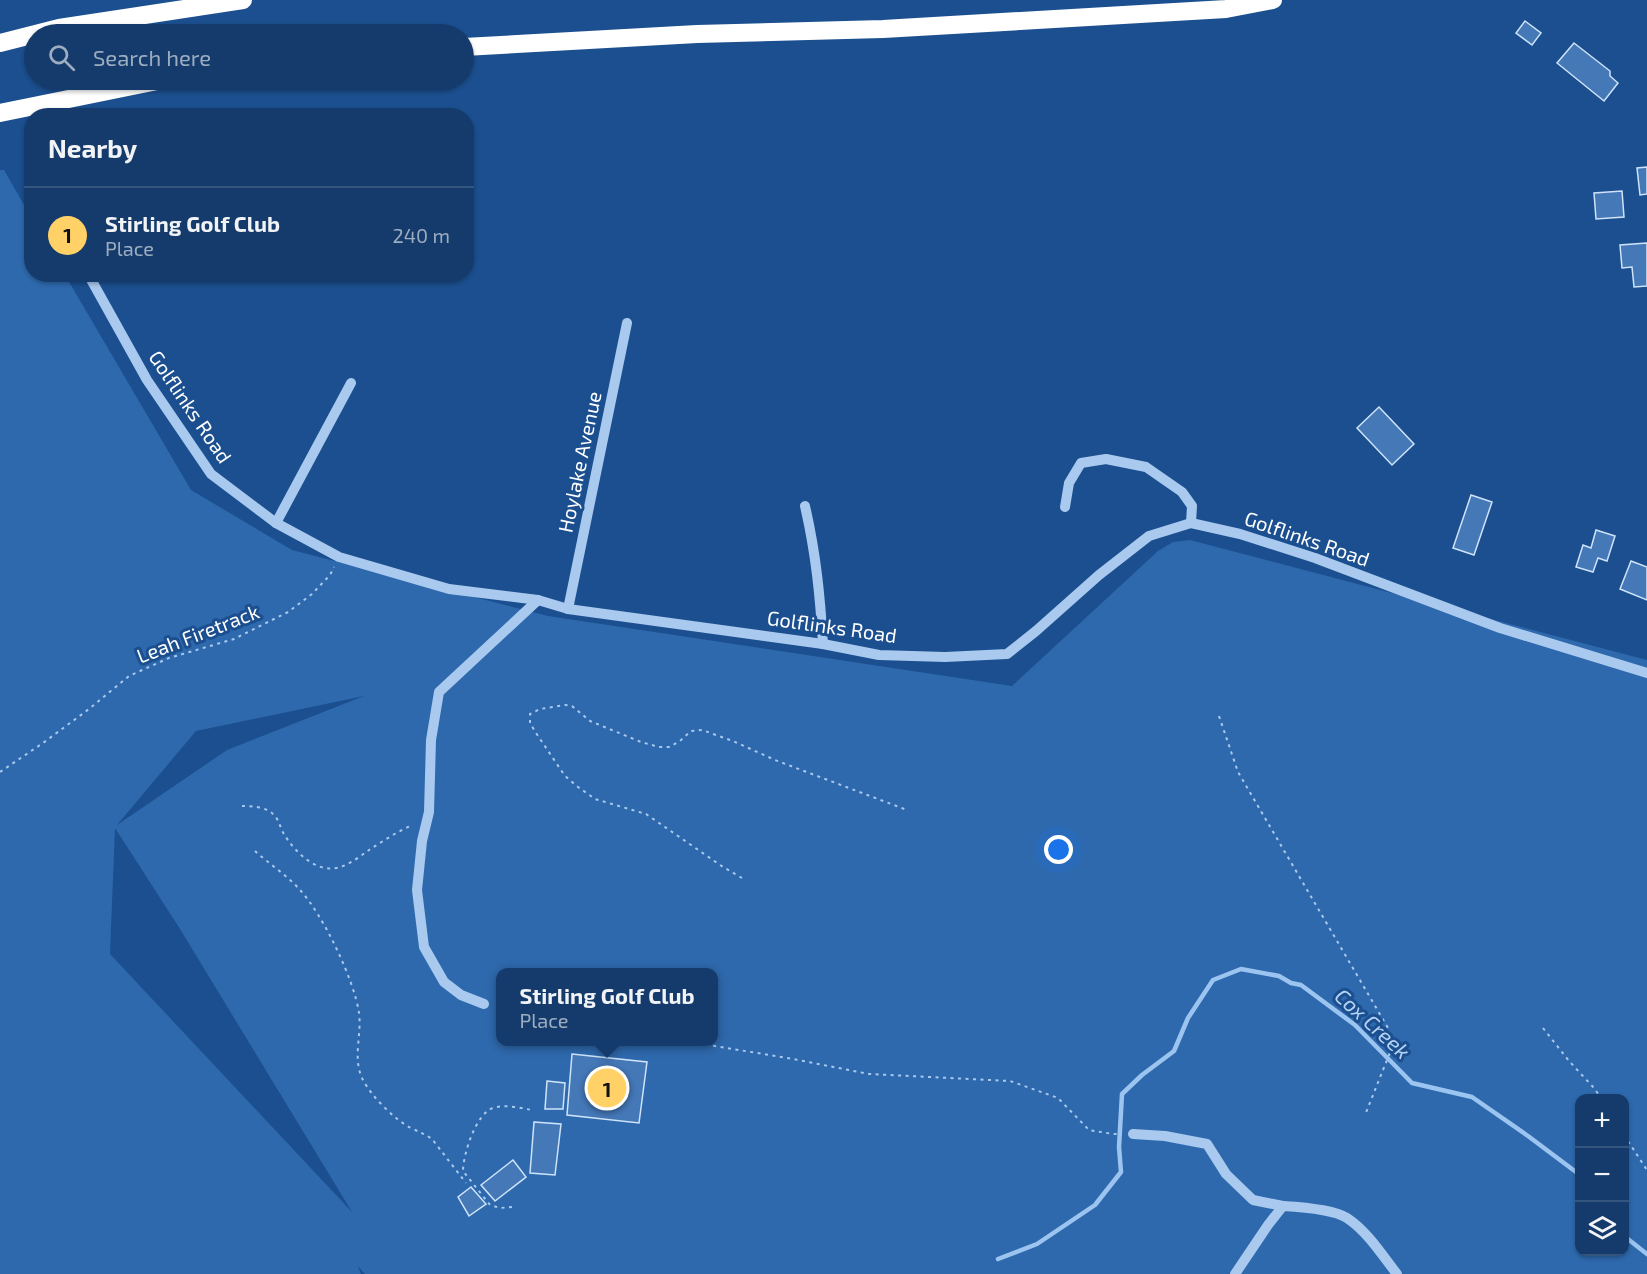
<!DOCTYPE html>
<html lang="en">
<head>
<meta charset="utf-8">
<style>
  :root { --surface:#143b6b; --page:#1d4271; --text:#f1f3f6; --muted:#9dadc1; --line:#33557e; --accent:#ffd166 }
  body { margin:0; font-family:"Exo 2",sans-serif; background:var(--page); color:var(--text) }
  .controls { position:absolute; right:18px; bottom:18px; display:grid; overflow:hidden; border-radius:12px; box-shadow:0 2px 4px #0004 }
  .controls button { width:54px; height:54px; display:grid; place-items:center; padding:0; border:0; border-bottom:2px solid var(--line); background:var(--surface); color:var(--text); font:30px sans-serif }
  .you { position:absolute; left:1059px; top:850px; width:21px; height:21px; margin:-15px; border:4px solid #fff; border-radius:50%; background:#1a73e8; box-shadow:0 0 0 9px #1a73e833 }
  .badge { display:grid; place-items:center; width:39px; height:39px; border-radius:50%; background:var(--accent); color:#111; font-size:20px; font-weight:700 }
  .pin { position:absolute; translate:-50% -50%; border:3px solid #fff; box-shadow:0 2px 6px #0006 }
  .popup { position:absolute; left:496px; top:968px; width:222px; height:78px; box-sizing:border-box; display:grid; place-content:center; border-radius:12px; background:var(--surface); filter:drop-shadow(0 2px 4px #0005); font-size:20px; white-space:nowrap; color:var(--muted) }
  .popup b { font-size:22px; color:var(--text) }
  .popup::after { content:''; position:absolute; left:50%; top:100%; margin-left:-12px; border:12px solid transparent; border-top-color:var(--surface) }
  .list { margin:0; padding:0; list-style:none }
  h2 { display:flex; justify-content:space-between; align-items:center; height:78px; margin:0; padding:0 24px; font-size:26px }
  h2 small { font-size:20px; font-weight:400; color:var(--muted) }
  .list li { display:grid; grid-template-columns:39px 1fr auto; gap:18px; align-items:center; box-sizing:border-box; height:96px; padding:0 24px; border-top:2px solid var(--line) }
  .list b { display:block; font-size:22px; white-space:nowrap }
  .list p { margin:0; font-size:20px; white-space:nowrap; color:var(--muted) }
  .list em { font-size:20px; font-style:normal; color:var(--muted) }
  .icon { flex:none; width:33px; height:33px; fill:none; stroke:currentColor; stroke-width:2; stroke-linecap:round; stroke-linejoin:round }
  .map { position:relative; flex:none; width:1647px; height:1274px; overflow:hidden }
  .search { position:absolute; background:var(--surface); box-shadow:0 2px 4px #0004; left:24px; top:24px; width:450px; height:66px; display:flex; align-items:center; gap:15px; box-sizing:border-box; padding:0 21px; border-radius:33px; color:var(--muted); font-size:22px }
  .panel { position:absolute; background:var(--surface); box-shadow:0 2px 4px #0004; left:24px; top:108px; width:450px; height:174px; border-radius:24px }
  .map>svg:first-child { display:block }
  .green { fill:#2e69ad; fill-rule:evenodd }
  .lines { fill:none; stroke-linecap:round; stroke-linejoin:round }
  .stream { stroke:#9cc4f0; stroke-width:4.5 }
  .building { fill:#4478b7; stroke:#cfe3fa; stroke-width:1.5 }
  .path { stroke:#a9c9ee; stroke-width:2; stroke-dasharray:3 4.5; stroke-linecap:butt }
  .minor { stroke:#a9c9ee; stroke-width:10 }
  .highway { stroke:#fff; stroke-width:18 }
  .labels { text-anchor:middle; stroke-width:6; stroke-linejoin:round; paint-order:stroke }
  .street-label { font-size:20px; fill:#fff; stroke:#1b4f8f }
  .water-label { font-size:21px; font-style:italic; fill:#b5d3f5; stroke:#1b4f8f }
</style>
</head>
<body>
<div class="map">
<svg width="1647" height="1274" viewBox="0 0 1647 1274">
  <rect width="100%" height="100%" fill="#1b4f8f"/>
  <path class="green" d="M0,170H4L31,217L32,274L65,275L191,490L292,550L548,616L1012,686L1158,551L1173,542L1190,540L1647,660V1274H365L358,1266L361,1274H0ZM364,696L227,750L117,825L196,731ZM115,828L180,929L352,1212L110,954ZM500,972H714V1042H500ZM1580,1098H1624V1252H1580Z"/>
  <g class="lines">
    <g class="stream">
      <path d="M1624,1236L1647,1254"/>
      <path d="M998,1259L1037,1244L1095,1205L1121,1172L1119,1147L1122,1094L1142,1075L1174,1051L1188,1018L1213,980L1241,969L1279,976L1291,983L1301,985L1355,1025L1412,1083L1472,1097L1528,1136L1580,1175"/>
    </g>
  </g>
  <g class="building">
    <path d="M1525,21L1541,33L1532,45L1516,33Z"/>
    <path d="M1574,43L1610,71V76L1618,83L1604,101L1557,63Z"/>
    <path d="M1647,167V194L1640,195L1637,168Z"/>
    <path d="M1622,191L1624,217L1596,219L1594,193Z"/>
    <path d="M1647,243V286L1634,287L1632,267L1622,268L1620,245Z"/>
    <path d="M1379,407L1414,444L1392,465L1357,428Z"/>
    <path d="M1471,495L1492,502L1474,555L1453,548Z"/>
    <path d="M1596,530L1615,536L1607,561L1598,558L1593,572L1576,567L1583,545L1591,548Z"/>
    <path d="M1631,561L1647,567V600L1620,589Z"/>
    <path d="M572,1054L647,1062L639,1123L567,1115Z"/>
    <path d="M547,1081L565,1083L563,1109H545Z"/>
    <path d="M534,1122L561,1124L555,1175L530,1173Z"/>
    <path d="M513,1160L526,1177L495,1201L481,1185Z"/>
    <path d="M471,1187L486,1204L469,1216L458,1197Z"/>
  </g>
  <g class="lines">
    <g class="path">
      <path d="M1219,716L1238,772L1388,1028L1393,1045L1365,1115"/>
      <path d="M0,772L43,743L89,709L129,676L169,658L234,639L288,612L312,594L330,575L334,567"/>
      <path d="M242,806C252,806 266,807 273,814C279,819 280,828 284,834C294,851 315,872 336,868C348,866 359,857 369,850C383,841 398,831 413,825"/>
      <path d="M255,851C269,864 287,875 300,890C323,915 354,979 359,1013C362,1035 352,1059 363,1080C372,1097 395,1120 411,1128C419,1132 425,1134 432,1139L466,1183"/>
      <path d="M742,878L723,867L646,814L595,799L578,787L565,776L536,733L530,723V714L540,709L565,705L572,706L590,721L641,742L659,747H669L680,741L691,731L702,730L733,741L775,760L907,810"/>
      <path d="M1543,1028L1569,1061L1594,1088L1601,1098"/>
      <path d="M691,1042L793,1059L869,1074L1010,1081L1058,1098L1089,1130L1113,1134H1121"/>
      <path d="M1624,1135L1647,1170"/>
      <path d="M512,1207L500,1208L490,1205L463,1171C463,1155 476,1113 493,1108C505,1104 520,1108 532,1110"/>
    </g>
    <g class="minor">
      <path d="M88,274L147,380L211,474L276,523L339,557L449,589L538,600L568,609L823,644L879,655L945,657L1007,654L1036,631L1099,575L1149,536L1191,523L1240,534L1315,558L1500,628L1647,673"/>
      <path d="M805,506C816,554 820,595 823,644"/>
      <path d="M1065,507L1069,483L1081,463L1106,459L1146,467L1182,492L1192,506L1191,523"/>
      <path d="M276,523L351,383"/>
      <path d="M568,609L627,323"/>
      <path d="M484,1004L461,995L444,982L424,947L417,890L422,841L429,812L431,740L439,692L538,600"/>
      <path d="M1133,1134L1165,1136L1207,1144L1226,1174L1253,1200L1283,1206"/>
      <path d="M1235,1274L1268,1225L1283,1206C1301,1207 1333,1209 1347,1218C1368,1232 1382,1255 1397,1274"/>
    </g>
    <g class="highway">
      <path d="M0,43L59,28L243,0"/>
      <path d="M464,47L697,34L883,29L1226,9L1273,0"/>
      <path d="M0,113L162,80"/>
    </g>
  </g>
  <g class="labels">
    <g class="street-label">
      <text transform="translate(190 407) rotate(56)" y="7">Golflinks Road</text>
      <text transform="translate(580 462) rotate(-78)" y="7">Hoylake Avenue</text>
      <text transform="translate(1307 539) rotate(19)" y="7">Golflinks Road</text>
      <text transform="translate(832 627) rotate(8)" y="7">Golflinks Road</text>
      <text transform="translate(198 634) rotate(-21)" y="7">Leah Firetrack</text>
    </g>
    <g class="water-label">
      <text transform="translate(1372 1024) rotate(42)" y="7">Cox Creek</text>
    </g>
  </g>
</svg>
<div class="controls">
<button>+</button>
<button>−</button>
<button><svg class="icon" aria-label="layers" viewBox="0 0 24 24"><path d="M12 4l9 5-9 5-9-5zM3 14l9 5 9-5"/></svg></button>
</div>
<div class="you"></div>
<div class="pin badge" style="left:607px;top:1088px">1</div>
<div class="popup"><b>Stirling Golf Club</b>Place</div>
<div class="search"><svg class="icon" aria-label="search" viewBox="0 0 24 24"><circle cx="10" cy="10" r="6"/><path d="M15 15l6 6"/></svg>Search here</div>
<section class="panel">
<h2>Nearby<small></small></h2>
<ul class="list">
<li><span class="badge">1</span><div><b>Stirling Golf Club</b><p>Place</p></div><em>240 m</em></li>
</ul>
</section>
</div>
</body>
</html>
